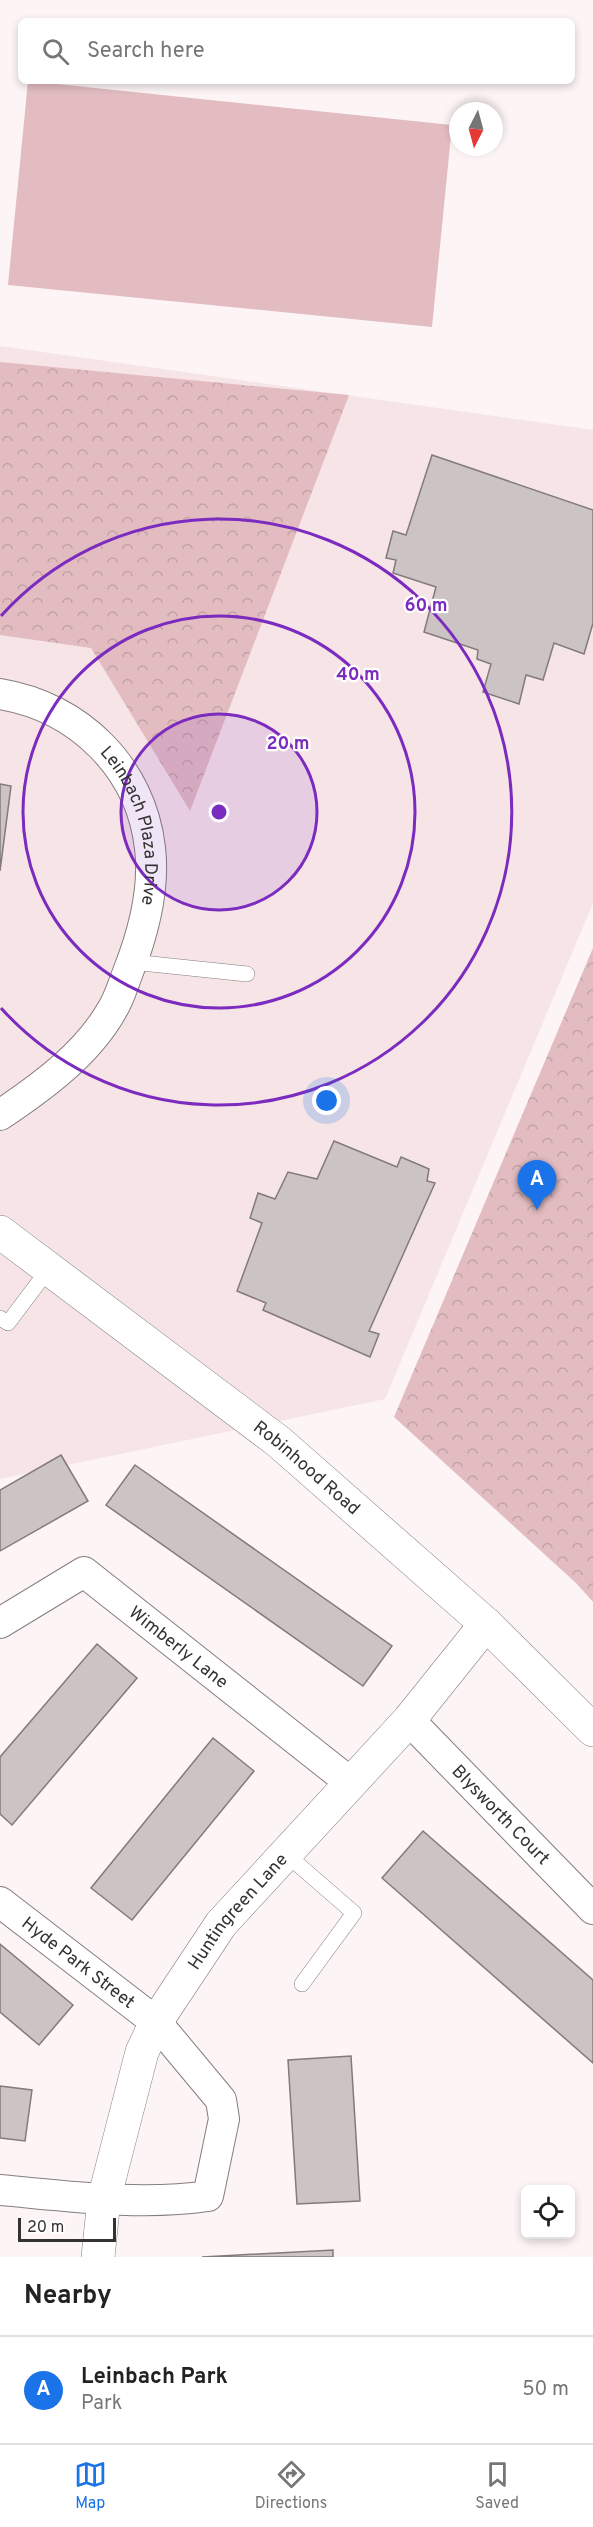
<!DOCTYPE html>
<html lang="en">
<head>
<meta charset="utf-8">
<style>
  :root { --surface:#fff; --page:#f6f6f6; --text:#222; --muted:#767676; --line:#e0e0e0; --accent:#1a73e8 }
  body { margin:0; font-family:Overpass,sans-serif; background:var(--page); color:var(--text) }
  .controls { position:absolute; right:18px; bottom:18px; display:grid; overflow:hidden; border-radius:9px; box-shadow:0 3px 9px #0003 }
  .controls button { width:54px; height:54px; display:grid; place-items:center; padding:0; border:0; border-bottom:2px solid var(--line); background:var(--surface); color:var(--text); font:30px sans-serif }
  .compass { position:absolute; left:449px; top:102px; width:54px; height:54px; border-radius:50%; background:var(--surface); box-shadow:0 3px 9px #0003; rotate:186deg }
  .scale { position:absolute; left:18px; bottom:15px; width:98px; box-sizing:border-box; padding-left:6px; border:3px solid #353232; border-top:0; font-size:16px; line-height:21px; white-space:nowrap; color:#353232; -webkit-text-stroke:4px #fff; paint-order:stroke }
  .you { position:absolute; left:327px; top:1101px; width:21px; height:21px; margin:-15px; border:4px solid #fff; border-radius:50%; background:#1a73e8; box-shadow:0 0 0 9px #1a73e833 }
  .badge { display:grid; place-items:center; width:39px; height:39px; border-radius:50%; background:var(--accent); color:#fff; font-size:20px; font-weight:700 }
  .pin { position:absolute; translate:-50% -50px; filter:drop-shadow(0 2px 3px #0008) }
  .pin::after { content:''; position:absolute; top:32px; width:21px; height:18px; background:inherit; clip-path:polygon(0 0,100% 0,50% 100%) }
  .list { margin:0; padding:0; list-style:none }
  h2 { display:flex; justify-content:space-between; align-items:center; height:78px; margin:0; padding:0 24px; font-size:26px }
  h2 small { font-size:20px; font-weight:400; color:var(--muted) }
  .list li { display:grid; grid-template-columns:39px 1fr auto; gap:18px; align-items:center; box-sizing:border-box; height:108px; padding:0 24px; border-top:2px solid var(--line) }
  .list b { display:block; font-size:22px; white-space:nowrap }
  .list p { margin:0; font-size:20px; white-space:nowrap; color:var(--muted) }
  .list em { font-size:20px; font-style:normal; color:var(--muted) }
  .icon { flex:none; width:33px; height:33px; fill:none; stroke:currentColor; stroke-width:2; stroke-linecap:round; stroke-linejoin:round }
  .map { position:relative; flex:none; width:593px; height:2257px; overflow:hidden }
  .search { position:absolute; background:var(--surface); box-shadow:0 3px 9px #0003; left:18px; right:18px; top:18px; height:66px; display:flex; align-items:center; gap:15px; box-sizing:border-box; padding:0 21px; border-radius:9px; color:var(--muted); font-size:22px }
  .sheet { height:186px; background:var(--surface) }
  nav { display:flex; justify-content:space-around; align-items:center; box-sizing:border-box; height:84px; border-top:2px solid var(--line); background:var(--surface); font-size:16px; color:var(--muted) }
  nav a { display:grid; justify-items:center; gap:3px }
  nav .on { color:var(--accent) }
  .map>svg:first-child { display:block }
  .built { fill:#f6e4e6 }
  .park { fill:url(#park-crowns) }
  .pitch { fill:#e2bcc1 }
  .building { fill:#ccc4c4; stroke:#827a7b; stroke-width:1.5 }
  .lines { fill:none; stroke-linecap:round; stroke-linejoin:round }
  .lane-casing { stroke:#857d7e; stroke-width:16 }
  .street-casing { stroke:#857d7e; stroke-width:32 }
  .secondary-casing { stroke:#857d7e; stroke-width:34 }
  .primary-casing { stroke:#857d7e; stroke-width:34 }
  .lane { stroke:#fff; stroke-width:15 }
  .street { stroke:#fff; stroke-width:30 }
  .secondary { stroke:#fff; stroke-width:33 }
  .primary { stroke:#fff; stroke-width:33 }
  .ring { fill:none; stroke:#7b2cbf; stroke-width:3 }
  .labels { text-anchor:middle; stroke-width:4.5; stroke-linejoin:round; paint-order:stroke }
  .street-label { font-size:18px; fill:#353232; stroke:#fff }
  .centre { fill:#7b2cbf; stroke:#fff; stroke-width:3 }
  .ring-label { font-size:18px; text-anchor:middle; font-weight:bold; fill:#7b2cbf; stroke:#fff; stroke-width:4.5; stroke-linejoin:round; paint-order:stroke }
</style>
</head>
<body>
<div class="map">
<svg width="593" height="2257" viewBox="0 0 593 2257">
  <defs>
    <pattern id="park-crowns" width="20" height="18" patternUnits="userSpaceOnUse" patternTransform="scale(1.5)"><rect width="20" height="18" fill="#e2bcc1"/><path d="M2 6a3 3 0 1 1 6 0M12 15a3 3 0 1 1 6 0" fill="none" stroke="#c2a2a6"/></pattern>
  </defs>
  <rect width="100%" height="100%" fill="#fdf4f5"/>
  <path class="built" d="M0,346L593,430V903L385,1399L0,1479Z"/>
  <g class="park">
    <path d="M0,362L349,395L190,811L91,648L0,635Z"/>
    <path d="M593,948V1602L576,1583L394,1417Z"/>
  </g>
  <path class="pitch" d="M28,81L452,125L432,327L8,285Z"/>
  <g class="building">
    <path d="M432,455L593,510V623L584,654L554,643L543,680L526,675L519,704L483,692L491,664L477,659L478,650L424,632L436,587L393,573L396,560L386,558L393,531L406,535Z"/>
    <path d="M0,784L11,786L0,871Z"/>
    <path d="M334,1141L397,1167L401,1157L429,1169L427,1181L435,1183L369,1331L379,1334L370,1357L263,1310L266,1303L237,1291L262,1223L250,1218L258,1193L275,1199L288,1172L317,1179Z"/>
    <path d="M61,1455L88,1501L0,1551V1490Z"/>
    <path d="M135,1465L392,1646L363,1686L106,1505Z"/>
    <path d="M97,1644L137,1678L12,1825L0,1814V1757Z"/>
    <path d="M213,1738L254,1771L132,1920L91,1888Z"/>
    <path d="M423,1831L593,1980V2063L382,1878Z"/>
    <path d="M0,1944L73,2005L39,2045L0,2012Z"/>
    <path d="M351,2056L360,2201L297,2204L288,2060Z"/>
    <path d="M0,2086L32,2090L25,2141L0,2138Z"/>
    <path d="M333,2250V2257H202Z"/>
  </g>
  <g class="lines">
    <g class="lane-casing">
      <g id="lane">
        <path d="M132,962L247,974"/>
        <path d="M0,1318L8,1323L48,1270"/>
        <path d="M286,1854L354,1913L302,1984"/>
      </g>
    </g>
    <g class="street-casing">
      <g id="street">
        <path id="s1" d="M0,694C79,707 141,768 150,848C155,890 143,934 128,972C123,985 119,999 112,1010C87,1054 42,1087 0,1115"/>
        <path id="s2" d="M0,1623L84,1572L351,1783"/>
        <path id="s3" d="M409,1720L593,1909"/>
        <path id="s4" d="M0,1902L156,2022L221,2100L224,2119L208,2196C141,2206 67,2196 0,2190"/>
      </g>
    </g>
    <g class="secondary-casing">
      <g id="secondary">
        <path id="s5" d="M98,2257L104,2199L142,2052L156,2022L221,1924L409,1720L486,1624"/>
      </g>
    </g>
    <g class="primary-casing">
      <g id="primary">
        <path id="s6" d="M0,1232L279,1442L486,1624L593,1730"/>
      </g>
    </g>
    <use href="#lane" class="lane"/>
    <use href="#street" class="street"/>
    <use href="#secondary" class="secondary"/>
    <use href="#primary" class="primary"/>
  </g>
  <circle cx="219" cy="812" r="98" fill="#7b2cbf" fill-opacity=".12"/>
  <g class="ring">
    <circle cx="219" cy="812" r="98"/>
    <circle cx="219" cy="812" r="196"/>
    <path d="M1 616A293 293 0 1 1 1 1008"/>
  </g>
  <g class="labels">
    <g class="street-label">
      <text dy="6" stroke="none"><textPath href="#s1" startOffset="204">Leinbach Plaza Drive</textPath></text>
      <text dy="6" stroke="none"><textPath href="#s6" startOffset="387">Robinhood Road</textPath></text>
      <text dy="6" stroke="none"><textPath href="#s2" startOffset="219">Wimberly Lane</textPath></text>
      <text dy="6" stroke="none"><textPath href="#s3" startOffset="132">Blysworth Court</textPath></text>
      <text dy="6" stroke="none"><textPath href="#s5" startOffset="381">Huntingreen Lane</textPath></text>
      <text dy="6" stroke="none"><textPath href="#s4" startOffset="99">Hyde Park Street</textPath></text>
    </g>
  </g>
  <circle cx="219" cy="812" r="9" class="centre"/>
  <g class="ring-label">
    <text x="426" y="611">60 m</text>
    <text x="358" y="680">40 m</text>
    <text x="288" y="749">20 m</text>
  </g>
</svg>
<div class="controls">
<button><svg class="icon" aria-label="locate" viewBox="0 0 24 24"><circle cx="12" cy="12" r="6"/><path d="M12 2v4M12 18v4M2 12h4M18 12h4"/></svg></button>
</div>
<svg class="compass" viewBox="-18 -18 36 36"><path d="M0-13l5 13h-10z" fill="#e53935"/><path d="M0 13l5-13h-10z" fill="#767676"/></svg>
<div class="scale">20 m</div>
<div class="you"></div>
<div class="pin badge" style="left:537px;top:1210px">A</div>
<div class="search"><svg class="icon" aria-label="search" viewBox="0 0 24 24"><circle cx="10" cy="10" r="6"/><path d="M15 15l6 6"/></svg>Search here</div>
</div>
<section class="sheet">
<h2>Nearby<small></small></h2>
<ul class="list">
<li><span class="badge">A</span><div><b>Leinbach Park</b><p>Park</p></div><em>50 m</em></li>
</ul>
</section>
<nav>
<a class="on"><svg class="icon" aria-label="map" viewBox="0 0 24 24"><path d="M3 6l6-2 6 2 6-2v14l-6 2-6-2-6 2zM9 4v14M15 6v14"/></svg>Map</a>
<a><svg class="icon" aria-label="directions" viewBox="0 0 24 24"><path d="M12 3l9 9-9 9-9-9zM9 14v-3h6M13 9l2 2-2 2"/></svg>Directions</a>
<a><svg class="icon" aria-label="saved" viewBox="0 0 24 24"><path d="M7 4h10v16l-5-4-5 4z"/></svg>Saved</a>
</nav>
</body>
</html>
